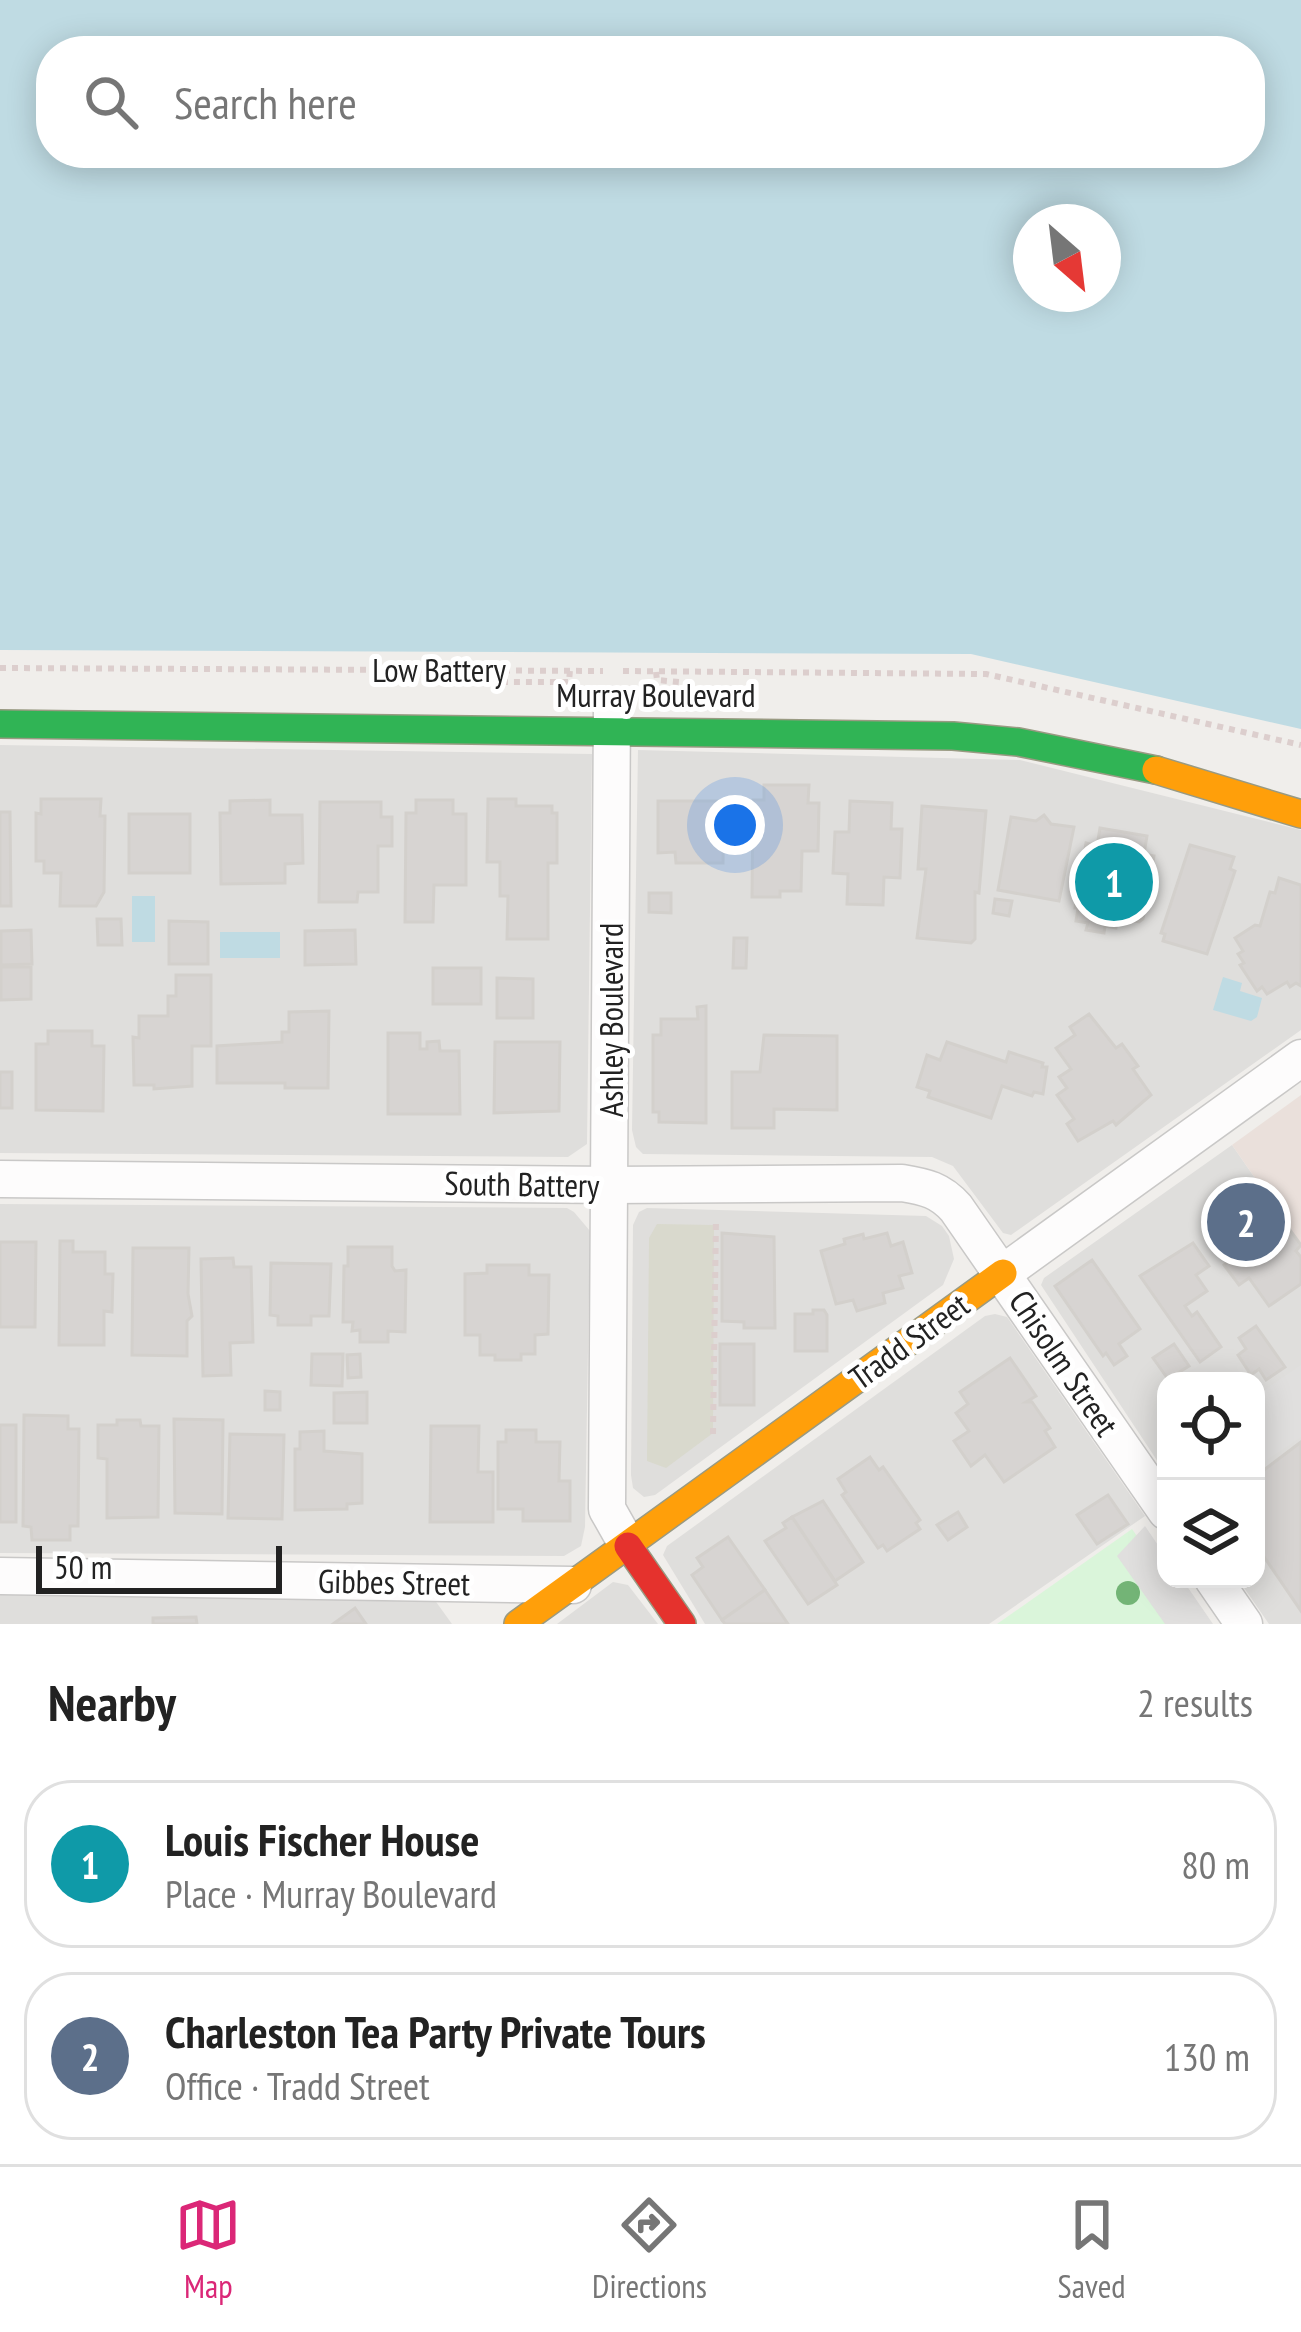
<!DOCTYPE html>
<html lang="en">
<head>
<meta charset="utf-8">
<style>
  :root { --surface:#fff; --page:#f6f6f6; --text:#222; --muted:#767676; --line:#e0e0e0; --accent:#db2777 }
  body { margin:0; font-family:"PT Sans Narrow",sans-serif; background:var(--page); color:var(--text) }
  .controls { position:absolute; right:36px; bottom:36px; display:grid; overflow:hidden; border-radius:24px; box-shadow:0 6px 30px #0003 }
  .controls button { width:108px; height:108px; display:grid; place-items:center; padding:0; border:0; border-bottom:3px solid var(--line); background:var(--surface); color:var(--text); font:60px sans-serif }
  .compass { position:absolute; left:1013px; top:204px; width:108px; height:108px; border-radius:50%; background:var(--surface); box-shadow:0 6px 30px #0003; rotate:152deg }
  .scale { position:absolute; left:36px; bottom:30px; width:246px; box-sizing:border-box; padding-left:12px; border:6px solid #222; border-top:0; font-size:33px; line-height:42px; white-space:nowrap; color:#222; -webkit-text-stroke:9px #fff; paint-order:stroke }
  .you { position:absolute; left:735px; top:825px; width:42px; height:42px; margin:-30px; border:9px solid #fff; border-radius:50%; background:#1a73e8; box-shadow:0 0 0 18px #1a73e833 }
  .badge { display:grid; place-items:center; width:78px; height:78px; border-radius:50%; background:var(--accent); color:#fff; font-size:39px; font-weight:700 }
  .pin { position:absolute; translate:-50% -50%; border:6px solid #fff; box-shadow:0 3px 12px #0006 }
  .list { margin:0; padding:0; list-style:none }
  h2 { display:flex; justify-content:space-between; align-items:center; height:156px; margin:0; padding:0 48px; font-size:51px }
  h2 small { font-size:39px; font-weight:400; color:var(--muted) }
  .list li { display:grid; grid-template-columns:78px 1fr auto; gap:36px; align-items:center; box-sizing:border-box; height:168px; margin:0 24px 24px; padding:0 24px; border:3px solid var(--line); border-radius:48px }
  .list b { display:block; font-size:45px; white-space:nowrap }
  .list p { margin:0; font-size:39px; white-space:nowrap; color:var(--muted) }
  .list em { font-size:39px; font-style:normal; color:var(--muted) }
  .icon { flex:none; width:66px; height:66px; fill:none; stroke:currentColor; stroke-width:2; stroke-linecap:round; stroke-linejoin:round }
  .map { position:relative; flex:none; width:1301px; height:1624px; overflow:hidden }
  .search { position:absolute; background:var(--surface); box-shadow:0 6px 30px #0003; left:36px; right:36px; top:36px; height:132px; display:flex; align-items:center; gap:30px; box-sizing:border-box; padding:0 42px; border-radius:48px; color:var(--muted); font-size:45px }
  .sheet { height:540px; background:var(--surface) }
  nav { display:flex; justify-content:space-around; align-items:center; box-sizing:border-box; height:168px; border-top:3px solid var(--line); background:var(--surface); font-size:33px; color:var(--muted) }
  nav a { display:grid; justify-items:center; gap:6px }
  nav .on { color:var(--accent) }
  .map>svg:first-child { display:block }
  .residential { fill:#dfdedc }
  .military { fill:#eae0db }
  .construction { fill:#d9d9cd }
  .park { fill:#daf5da }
  .parking { fill:#e0dfde }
  .water { fill:#bfdbe3; fill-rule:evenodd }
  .building { fill:#d7d4d2; stroke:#d3d0cc; stroke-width:3 }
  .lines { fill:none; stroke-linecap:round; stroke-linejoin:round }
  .street-casing { stroke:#c9c8c7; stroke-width:39 }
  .fast-casing { stroke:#999a82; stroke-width:30 }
  .slow-casing { stroke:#999a82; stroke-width:30 }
  .jam-casing { stroke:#999a82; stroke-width:30 }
  .path { stroke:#dccecd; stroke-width:6; stroke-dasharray:6 6; stroke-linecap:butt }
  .street { stroke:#fdfcfc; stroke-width:36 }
  .fast { stroke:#30b455; stroke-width:27 }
  .slow { stroke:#ff9f0a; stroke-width:27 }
  .jam { stroke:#e5322d; stroke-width:27 }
  .tree { fill:#73b476 }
  .labels { text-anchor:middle; stroke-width:10; stroke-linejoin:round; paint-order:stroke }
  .street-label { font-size:33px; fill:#222; stroke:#fff }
</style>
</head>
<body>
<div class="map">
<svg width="1301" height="1624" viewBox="0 0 1301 1624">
  <rect width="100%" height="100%" fill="#f0eeeb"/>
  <g class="residential">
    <path d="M0,745L592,754L587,1144L568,1157L0,1153Z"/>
    <path d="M638,750L1020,760L1301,830V1030L1011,1235L1003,1233L953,1166L932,1157L643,1154L636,1147L632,1130Z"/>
    <path d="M1232,1145L1301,1244V1624H1269L1238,1579H1256V1381H1166V1474L1041,1285L1044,1278Z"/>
    <path d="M0,1204L567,1208L574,1212L590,1231L585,1527L581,1546L564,1556L0,1553Z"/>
    <path d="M647,1208L926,1216L942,1226L949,1236L954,1259L943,1285L655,1495L644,1497L633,1488L631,1475L633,1225L639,1212Z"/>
    <path d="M995,1314L1007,1317L1145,1516L989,1624H705L663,1555L667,1546L985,1316Z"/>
    <path d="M613,1582L628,1585L658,1624H557Z"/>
    <path d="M0,1595L434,1599L452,1624H0Z"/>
  </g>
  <path class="military" d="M1301,1095V1244L1232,1145Z"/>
  <path class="construction" d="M657,1224L714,1225L713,1433L666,1468L647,1461L649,1238Z"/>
  <path class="park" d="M1132,1529L1199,1624H997Z"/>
  <g class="parking">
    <path d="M1301,1365V1437L1256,1467V1396Z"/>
    <path d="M1145,1526L1166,1557V1579H1182L1213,1624H1165L1117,1556Z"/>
  </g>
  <g class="water">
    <path d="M0,0H1301V729L971,654L0,650ZM51,51H1250V153H51ZM1031,222H1103V294H1031Z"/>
    <rect x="132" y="896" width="23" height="46"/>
    <rect x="220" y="932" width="60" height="26"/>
    <path d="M1223,977L1242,983L1240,991L1262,998L1257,1017L1251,1021L1213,1010Z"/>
  </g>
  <g class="building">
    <path d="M764,785H809L808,803H819L818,851H802L801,891H780V897H752L753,800H764Z"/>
    <path d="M41,799H101L100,816H105L104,892L96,906H60L61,873H44V861H36V813L41,814Z"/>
    <path d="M488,799H516V806H552V813H557V863H548V939H507L508,896H500V862H487Z"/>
    <path d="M270,800V815H302L303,863L285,864V883L221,884L220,813H230V801Z"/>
    <path d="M416,800H453V814H466V885H434L433,922H405L406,813H416Z"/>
    <path d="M658,801H724L723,863H676L675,852L658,853Z"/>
    <path d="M850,801L892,803L891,829H902L900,878L884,877L883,905L847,904L848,874L833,873L835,832H849Z"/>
    <path d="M320,802H381V817H392V846H378V892H358L357,902H319Z"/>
    <path d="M922,806L986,811L979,893L975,892V939L971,943L917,938L926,869H918Z"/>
    <path d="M0,812H10L11,906H0Z"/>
    <rect x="129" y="814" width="61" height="59"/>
    <path d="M1044,815L1051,824L1074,827L1059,901L998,890L1011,817L1036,821Z"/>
    <path d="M1100,828L1147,836L1144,854L1154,856L1143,919L1139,922L1118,918L1116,928L1105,926L1104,933L1086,930L1088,923L1076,921L1078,908H1075L1086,843L1097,846Z"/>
    <path d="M1190,845L1234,857L1230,869L1235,871L1207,954L1163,941L1165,934L1161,933Z"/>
    <path d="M1279,878L1301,885V986L1296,983L1290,987L1287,982L1267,994L1262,987L1257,991L1240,965L1244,963L1238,954L1243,951L1235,938L1255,925L1260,926L1270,892L1275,893Z"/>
    <path d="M649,893H671V913L649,912Z"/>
    <path d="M995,899L1012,901L1009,916L993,913Z"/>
    <path d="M97,919H121L122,945H98Z"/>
    <path d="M169,921L208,922V964H169Z"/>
    <path d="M31,930L32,964L1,965V931Z"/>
    <path d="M355,930L356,964L305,965V931Z"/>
    <path d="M734,938H747L746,968H733Z"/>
    <path d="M1,967H31V999L1,1000Z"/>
    <rect x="433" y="968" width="48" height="36"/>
    <path d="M176,975H211V1046H192V1086L154,1089V1085H134L133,1037L139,1038V1016H168V996H176Z"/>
    <path d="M497,978L533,979V1018H497Z"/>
    <path d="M706,1006V1123L659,1122V1112H653V1035H661V1019H698L697,1007Z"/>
    <path d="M329,1011L328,1088H285V1083H217V1046L282,1042V1032H289V1012Z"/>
    <path d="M1089,1014L1116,1048L1122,1044L1138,1066L1133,1069L1151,1095L1116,1125L1113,1121L1078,1141L1067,1124L1074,1119L1057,1095L1067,1088L1059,1077L1071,1069L1056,1048L1075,1035L1070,1027Z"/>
    <path d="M48,1031H92V1046H104L103,1111L36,1110V1044H48Z"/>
    <path d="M388,1033H420V1049H427V1042L439,1041L440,1051H459L460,1114H388Z"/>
    <path d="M764,1035L837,1036V1110L774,1109V1128H732V1072H760Z"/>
    <path d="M495,1042H560L559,1111L494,1113Z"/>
    <path d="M947,1042L1006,1062L1009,1052L1043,1063L1042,1067H1047L1043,1094L1034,1092L1032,1096L1002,1086L991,1118L928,1097L930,1091L917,1087L927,1055L940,1060Z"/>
    <rect x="0" y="1072" width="12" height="36"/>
    <path d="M1256,1197L1282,1230L1287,1226L1301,1245L1296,1251L1301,1257V1284L1269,1306L1249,1278L1239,1285L1224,1265L1234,1257L1216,1225Z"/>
    <path d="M722,1233L774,1237L775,1328H744V1322L722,1321Z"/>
    <path d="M887,1233L891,1246L903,1242L912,1273L899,1276L903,1288L883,1293L885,1303L857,1311L853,1300L836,1304L821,1251L845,1244L844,1239L863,1234L864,1239Z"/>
    <path d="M60,1241H73V1252H105V1274H113L112,1312L104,1311V1345H59Z"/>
    <path d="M0,1242H36L35,1327H0Z"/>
    <path d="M1193,1243L1209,1266L1196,1275L1207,1291L1185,1306L1192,1316L1197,1312L1221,1347L1200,1362L1140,1276Z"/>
    <path d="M348,1247H392V1266L395,1271L406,1270L405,1332L388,1331V1342H360V1330L352,1331L353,1322H343L344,1266H348Z"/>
    <path d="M133,1248H189L188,1294L192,1316L187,1321V1356L132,1355Z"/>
    <path d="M233,1258L234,1267H251L253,1342L230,1343L231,1375L203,1376L201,1259Z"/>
    <path d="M1092,1260L1140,1329L1119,1344L1127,1356L1114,1365L1106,1353L1103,1356L1055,1286Z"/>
    <path d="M271,1263L331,1264L329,1316H311V1325H278V1316L270,1315Z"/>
    <path d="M487,1265H529V1275H549L548,1334L535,1335V1354H521V1360H495V1355H480V1335H465V1274L487,1273Z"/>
    <path d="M813,1310H824L827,1315V1351H795V1314H813Z"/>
    <path d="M1256,1326L1285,1367L1266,1380L1259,1369L1251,1375L1238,1355L1246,1349L1239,1338Z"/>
    <rect x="720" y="1344" width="34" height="61"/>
    <path d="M1174,1344L1189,1366L1168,1379L1153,1358Z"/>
    <path d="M312,1354H343L342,1386L311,1385Z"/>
    <path d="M360,1354L361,1377L348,1378L347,1355Z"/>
    <path d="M1010,1358L1036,1396L1026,1402H1032L1050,1428L1045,1431L1055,1447L1004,1482L985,1455L971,1466L954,1441L969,1431L956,1413L968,1404L960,1392Z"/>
    <path d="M265,1391L280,1392V1410H265Z"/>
    <path d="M367,1392V1423H334V1393Z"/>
    <path d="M24,1415L68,1416V1429H79L78,1526H70V1540H32L31,1527L23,1526Z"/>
    <path d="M174,1419L223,1420L222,1514L175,1513Z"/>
    <path d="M117,1420H140L141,1426H159L158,1517L107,1518V1459L98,1458V1425H117Z"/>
    <rect x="0" y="1425" width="16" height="97"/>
    <path d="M431,1426H479L478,1472H493V1522H430Z"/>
    <path d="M506,1430H536V1442H560L559,1481H570V1521H523V1509H498V1442H506Z"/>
    <path d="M324,1431V1451L362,1454V1503L347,1504V1509L295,1510V1449H300V1432Z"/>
    <path d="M230,1434L284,1435L282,1519L228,1518Z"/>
    <path d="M1301,1442V1611L1256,1545V1476Z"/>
    <path d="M870,1457L879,1470L883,1467L920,1520L916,1523L920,1529L887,1551L883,1545L878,1548L842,1495L846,1492L838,1479Z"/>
    <path d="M1108,1495L1128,1524L1097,1544L1077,1515Z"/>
    <path d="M823,1501L863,1562L835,1581L792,1517Z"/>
    <path d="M958,1512L967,1527L948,1540L937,1525Z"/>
    <path d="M792,1517L837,1585L808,1604L765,1541L786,1528L783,1523Z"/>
    <path d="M728,1537L765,1590L722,1620L692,1575L703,1567L697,1558Z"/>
    <path d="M765,1590L788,1624H725L722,1620Z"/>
    <path d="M355,1608L366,1624H333Z"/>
    <path d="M196,1617L197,1624H153V1618Z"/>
  </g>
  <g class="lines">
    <g class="street-casing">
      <g id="street">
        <path d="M612,705L607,1509L628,1546"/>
        <path d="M0,1179L610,1185L902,1183C926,1187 940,1190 956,1208L1166,1511"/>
        <path d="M1003,1273L1301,1058"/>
        <path d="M0,1576L573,1585"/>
        <path d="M1213,1579L1244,1624"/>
      </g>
    </g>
    <g class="fast-casing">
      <path id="fast" d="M0,724L953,736L1018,742L1156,770"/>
    </g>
    <g class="slow-casing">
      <g id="slow">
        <path d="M1156,770L1301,814"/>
        <path d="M518,1624L1003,1273"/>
      </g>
    </g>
    <g class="jam-casing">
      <path id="jam" d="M628,1546L682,1624"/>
    </g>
    <g class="path">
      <path d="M0,668L603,671"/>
      <path d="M488,671L489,682H569L570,670"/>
      <path d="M623,671L986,674L1301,745"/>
      <path d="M656,672L657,680L679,682"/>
      <path d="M713,1434L716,1219"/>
    </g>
    <use href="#street" class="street"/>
    <use href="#fast" class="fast"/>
    <use href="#slow" class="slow"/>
    <use href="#jam" class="jam"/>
  </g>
  <circle class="tree" cx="1128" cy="1593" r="12"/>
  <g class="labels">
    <g class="street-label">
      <text x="439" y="682">Low Battery</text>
      <text x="656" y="707">Murray Boulevard</text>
      <text transform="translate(611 1020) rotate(-90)" y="12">Ashley Boulevard</text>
      <text transform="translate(522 1184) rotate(1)" y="12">South Battery</text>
      <text transform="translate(909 1341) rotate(-36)" y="12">Tradd Street</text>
      <text transform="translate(1064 1363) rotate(56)" y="12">Chisolm Street</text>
      <text transform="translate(394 1582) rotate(1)" y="12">Gibbes Street</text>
    </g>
  </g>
</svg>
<div class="controls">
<button><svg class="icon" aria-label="locate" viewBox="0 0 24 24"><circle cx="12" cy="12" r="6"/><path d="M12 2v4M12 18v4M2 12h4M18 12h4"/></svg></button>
<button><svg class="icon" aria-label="layers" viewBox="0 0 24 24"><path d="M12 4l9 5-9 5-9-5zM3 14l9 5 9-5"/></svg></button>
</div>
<svg class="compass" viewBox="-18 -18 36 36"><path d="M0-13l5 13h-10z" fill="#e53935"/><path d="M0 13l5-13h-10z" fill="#767676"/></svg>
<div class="scale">50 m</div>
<div class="you"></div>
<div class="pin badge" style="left:1114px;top:882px;background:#0f9aa8">1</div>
<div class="pin badge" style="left:1246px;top:1222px;background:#5c6f8a">2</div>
<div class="search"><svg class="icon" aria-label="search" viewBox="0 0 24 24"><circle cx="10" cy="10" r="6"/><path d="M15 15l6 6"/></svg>Search here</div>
</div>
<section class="sheet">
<h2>Nearby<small>2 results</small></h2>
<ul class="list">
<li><span class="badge" style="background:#0f9aa8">1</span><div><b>Louis Fischer House</b><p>Place · Murray Boulevard</p></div><em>80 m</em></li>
<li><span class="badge" style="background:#5c6f8a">2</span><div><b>Charleston Tea Party Private Tours</b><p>Office · Tradd Street</p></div><em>130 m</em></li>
</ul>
</section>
<nav>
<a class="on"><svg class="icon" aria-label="map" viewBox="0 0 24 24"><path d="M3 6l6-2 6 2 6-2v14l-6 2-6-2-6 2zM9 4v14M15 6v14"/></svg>Map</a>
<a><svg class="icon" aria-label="directions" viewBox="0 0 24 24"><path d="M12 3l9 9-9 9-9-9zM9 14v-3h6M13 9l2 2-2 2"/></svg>Directions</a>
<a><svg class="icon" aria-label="saved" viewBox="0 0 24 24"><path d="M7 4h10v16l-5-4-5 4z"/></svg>Saved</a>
</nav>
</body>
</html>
